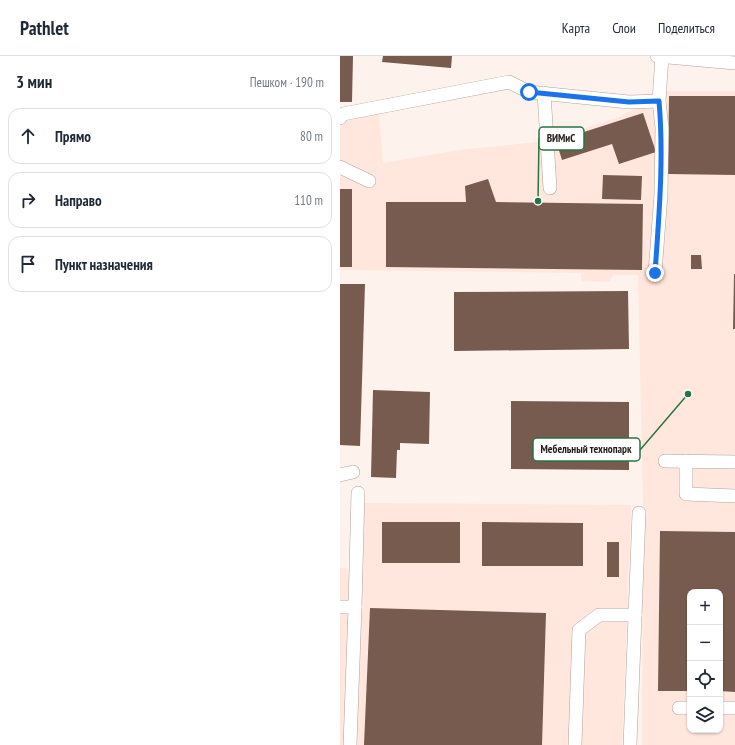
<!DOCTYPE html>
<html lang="ru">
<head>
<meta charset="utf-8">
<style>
  :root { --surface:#fff; --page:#f6f6f7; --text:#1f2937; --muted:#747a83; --line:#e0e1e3 }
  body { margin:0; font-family:"PT Sans Narrow",sans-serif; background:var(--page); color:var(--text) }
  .controls { position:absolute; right:12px; bottom:12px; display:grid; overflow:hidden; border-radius:8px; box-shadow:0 1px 3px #0004 }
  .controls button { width:36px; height:36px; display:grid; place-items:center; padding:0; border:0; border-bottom:1px solid var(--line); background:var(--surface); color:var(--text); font:20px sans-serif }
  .stop { position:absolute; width:12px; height:12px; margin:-9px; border:3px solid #1a73e8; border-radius:50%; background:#fff }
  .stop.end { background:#1a73e8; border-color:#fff; box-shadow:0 1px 4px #0008 }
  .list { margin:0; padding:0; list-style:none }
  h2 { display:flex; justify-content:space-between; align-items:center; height:52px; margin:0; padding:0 16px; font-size:17px }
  h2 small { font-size:13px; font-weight:400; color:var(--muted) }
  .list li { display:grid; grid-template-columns:26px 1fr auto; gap:12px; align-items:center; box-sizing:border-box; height:56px; margin:0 8px 8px; padding:0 8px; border:1px solid var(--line); border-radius:12px }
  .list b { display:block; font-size:15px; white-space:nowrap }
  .list em { font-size:13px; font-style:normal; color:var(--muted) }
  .icon { flex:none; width:22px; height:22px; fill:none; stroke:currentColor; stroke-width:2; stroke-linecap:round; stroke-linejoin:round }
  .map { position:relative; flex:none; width:395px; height:689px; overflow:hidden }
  header { display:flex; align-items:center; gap:24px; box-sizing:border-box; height:56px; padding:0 20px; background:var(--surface); border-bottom:1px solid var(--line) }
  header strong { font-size:19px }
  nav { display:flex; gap:22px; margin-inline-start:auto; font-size:14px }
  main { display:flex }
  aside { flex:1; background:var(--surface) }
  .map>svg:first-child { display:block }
  .built { fill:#ffe7dd; fill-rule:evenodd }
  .building { fill:#775b4e }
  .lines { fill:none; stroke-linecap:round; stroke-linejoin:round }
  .minor-casing { stroke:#b3a097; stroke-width:14 }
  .minor { stroke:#fff; stroke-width:13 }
  .route { stroke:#1a73e8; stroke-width:5 }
  .leader { fill:none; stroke:#297442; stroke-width:1.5 }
  .callout-dot { fill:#297442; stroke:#fff; stroke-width:1.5 }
  .callout { fill:#fff; stroke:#297442; stroke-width:1.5 }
  .callout-label { font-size:11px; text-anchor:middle; font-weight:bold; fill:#241c19 }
</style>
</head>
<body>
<header>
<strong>Pathlet</strong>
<nav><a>Карта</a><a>Слои</a><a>Поделиться</a></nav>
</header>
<main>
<aside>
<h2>3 мин<small>Пешком · 190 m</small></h2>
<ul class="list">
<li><svg class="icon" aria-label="ahead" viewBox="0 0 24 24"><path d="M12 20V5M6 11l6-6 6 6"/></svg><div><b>Прямо</b></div><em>80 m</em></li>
<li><svg class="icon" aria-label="right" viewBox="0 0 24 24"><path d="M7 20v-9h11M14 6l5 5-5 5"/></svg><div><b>Направо</b></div><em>110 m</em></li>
<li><svg class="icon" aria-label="arrive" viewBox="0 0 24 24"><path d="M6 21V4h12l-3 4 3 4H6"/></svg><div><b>Пункт назначения</b></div></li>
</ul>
</aside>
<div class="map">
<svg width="395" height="689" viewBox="0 0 395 689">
  <rect width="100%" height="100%" fill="#fef2ec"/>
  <g class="built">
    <path d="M328,35H395V689H302L303,448L298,219H273L270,226L242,225L241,217L0,214V58H39L43,107L119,94L206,85L279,61ZM350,536H380V674H350Z"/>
    <path d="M23,447L291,449V457L282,689H16Z"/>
    <path d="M0,512L12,513L5,689H0Z"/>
  </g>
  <g class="building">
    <path d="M0,0H13L12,46H0Z"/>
    <path d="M43,0H112L111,12L42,6Z"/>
    <path d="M329,40H395V119L328,118Z"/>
    <path d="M303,57L316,96L279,108L272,88L222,104L216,85Z"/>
    <path d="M263,119L302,120L301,144L262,143Z"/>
    <path d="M148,123L156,146L303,148L302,214L46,211V146H126L125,130Z"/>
    <rect x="0" y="133" width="12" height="78"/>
    <path d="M351,199H361L362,213H351Z"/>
    <path d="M394,218H395V273H393Z"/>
    <path d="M0,228H25L20,390L0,389Z"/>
    <path d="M288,235L289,293L114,295V236Z"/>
    <path d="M33,334L90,336L89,388L60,387V394H57L56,422L31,421Z"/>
    <path d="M171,345L289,346V414L171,413Z"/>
    <rect x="42" y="466" width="78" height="41"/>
    <path d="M142,466L243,467V510H142Z"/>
    <path d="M320,475L395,476V636L380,635V536H350V635H318Z"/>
    <rect x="267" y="486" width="12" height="35"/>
    <path d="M30,552L206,557L202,689H24Z"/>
  </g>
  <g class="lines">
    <g class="minor-casing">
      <g id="minor">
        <path d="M317,0L395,7"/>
        <path d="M204,37L210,132"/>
        <path d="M0,62L3,58L169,26L189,36L289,46L319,45"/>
        <path d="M0,111L29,125"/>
        <path d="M315,217L321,138L322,72L319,45L322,0"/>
        <path d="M325,405L395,406"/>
        <path d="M346,405V438L395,440"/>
        <path d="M0,419L13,416"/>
        <path d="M0,551H15"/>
        <path d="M339,652H350"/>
        <path d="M380,652H395"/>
        <path d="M10,689L15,551L18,437"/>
        <path d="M235,689L239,574L259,559H295"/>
        <path d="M290,689L299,457"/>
      </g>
    </g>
    <use href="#minor" class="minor"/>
  </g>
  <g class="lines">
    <path class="route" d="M189,36L289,46L319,45C324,103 319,159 315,217"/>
  </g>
  <path class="leader" d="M198 145L199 82M348 338L300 394"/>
  <g class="callout-dot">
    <circle cx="198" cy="145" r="4"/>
    <circle cx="348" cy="338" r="4"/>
  </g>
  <g class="callout">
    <rect x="199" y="71" width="45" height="23" rx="4"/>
    <rect x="193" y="382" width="107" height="23" rx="4"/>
  </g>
  <g class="callout-label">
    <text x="221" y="86">ВИМиС</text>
    <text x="246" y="397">Мебельный технопарк</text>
  </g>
</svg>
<div class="controls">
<button>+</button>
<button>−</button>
<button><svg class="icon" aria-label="locate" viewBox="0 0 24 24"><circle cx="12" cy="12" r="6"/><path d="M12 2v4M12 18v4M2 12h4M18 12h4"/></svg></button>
<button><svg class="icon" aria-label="layers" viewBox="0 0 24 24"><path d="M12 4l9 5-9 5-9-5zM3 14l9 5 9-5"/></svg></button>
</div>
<div class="stop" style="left:189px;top:36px"></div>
<div class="stop end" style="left:315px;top:217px"></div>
</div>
</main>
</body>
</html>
